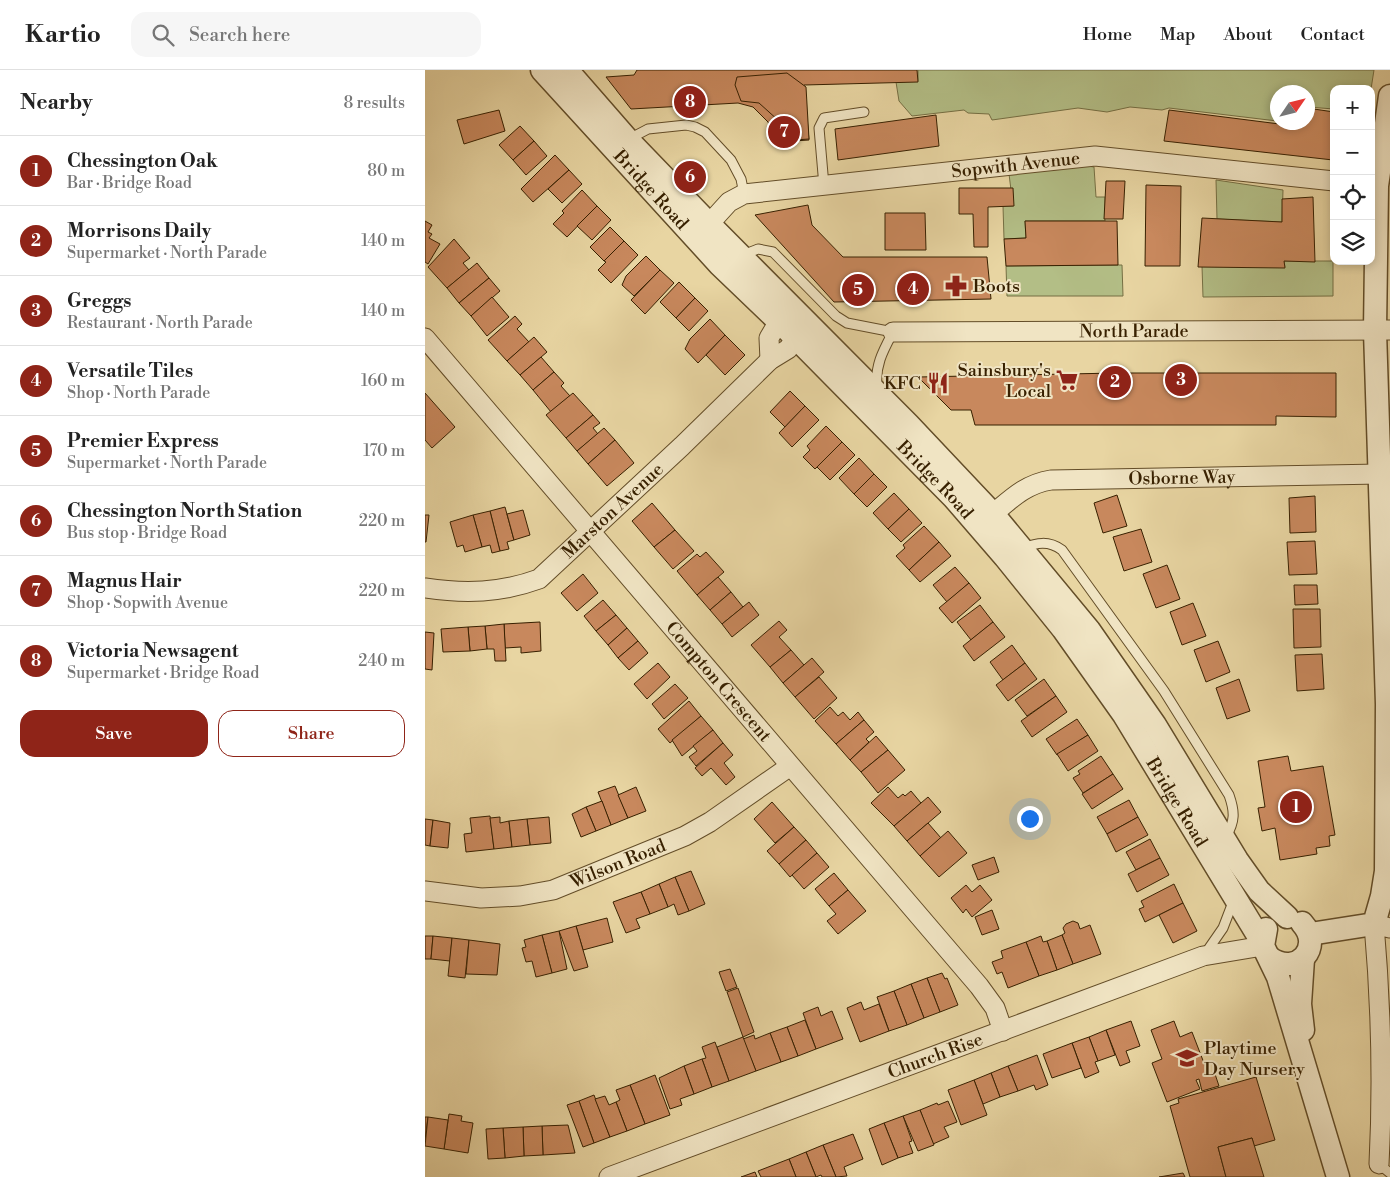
<!DOCTYPE html>
<html lang="en">
<head>
<meta charset="utf-8">
<style>
  :root { --surface:#fff; --page:#f6f6f6; --text:#222; --muted:#767676; --line:#e0e0e0; --accent:#8f2418 }
  body { margin:0; font-family:"Libre Bodoni",serif; background:var(--page); color:var(--text) }
  .controls { position:absolute; right:15px; top:15px; display:grid; overflow:hidden; border-radius:10px; box-shadow:0 2px 8px #0003 }
  .controls button { width:45px; height:45px; display:grid; place-items:center; padding:0; border:0; border-bottom:1px solid var(--line); background:var(--surface); color:var(--text); font:25px sans-serif }
  .compass { position:absolute; left:845px; top:15px; width:45px; height:45px; border-radius:50%; background:var(--surface); box-shadow:0 2px 8px #0003; rotate:55deg }
  .you { position:absolute; left:604px; top:748px; width:18px; height:18px; margin:-12px; border:4px solid #fff; border-radius:50%; background:#1a73e8; box-shadow:0 0 0 8px #1a73e833 }
  .badge { display:grid; place-items:center; width:32px; height:32px; border-radius:50%; background:var(--accent); color:#fff; font-size:16px; font-weight:700 }
  .pin { position:absolute; translate:-50% -50%; border:2px solid #fff; box-shadow:0 1px 5px #0006 }
  .list { margin:0; padding:0; list-style:none }
  h2 { display:flex; justify-content:space-between; align-items:center; height:65px; margin:0; padding:0 20px; font-size:21px }
  h2 small { font-size:16px; font-weight:400; color:var(--muted) }
  .list li { display:grid; grid-template-columns:32px 1fr auto; gap:15px; align-items:center; box-sizing:border-box; height:70px; padding:0 20px; border-top:1px solid var(--line) }
  .list b { display:block; font-size:19px; white-space:nowrap }
  .list p { margin:0; font-size:16px; white-space:nowrap; color:var(--muted) }
  .list em { font-size:16px; font-style:normal; color:var(--muted) }
  .actions { display:flex; gap:10px; padding:15px 20px }
  .actions a { flex:1; padding:11px 0; border:1px solid var(--accent); border-radius:15px; text-align:center; font-size:18px; color:var(--accent) }
  .actions .main { background:var(--accent); color:#fff }
  .icon { flex:none; width:28px; height:28px; fill:none; stroke:currentColor; stroke-width:2; stroke-linecap:round; stroke-linejoin:round }
  .map { position:relative; flex:none; width:965px; height:1107px; overflow:hidden }
  header { display:flex; align-items:center; gap:30px; box-sizing:border-box; height:70px; padding:0 25px; background:var(--surface); border-bottom:1px solid var(--line) }
  header strong { font-size:24px }
  nav { display:flex; gap:28px; margin-inline-start:auto; font-size:18px }
  .search { width:350px; height:45px; background:var(--page); display:flex; align-items:center; gap:12px; box-sizing:border-box; padding:0 18px; border-radius:15px; color:var(--muted); font-size:19px }
  main { display:flex }
  aside { flex:1; background:var(--surface) }
  .map>svg:first-child { display:block }
  .green { fill:#b3be86; stroke:#756f43 }
  .building { fill:#c8885d; stroke:#372000 }
  .lines { fill:none; stroke-linecap:round; stroke-linejoin:round }
  .service-casing { stroke:#634d28; stroke-width:11 }
  .minor-casing { stroke:#634d28; stroke-width:21 }
  .tertiary-casing { stroke:#634d28; stroke-width:25 }
  .service { stroke:#f0e4c3; stroke-width:9 }
  .minor { stroke:#f0e4c3; stroke-width:19 }
  .tertiary { stroke:#f0e4c3; stroke-width:22 }
  .labels { text-anchor:middle; stroke-width:4; stroke-linejoin:round; paint-order:stroke }
  .street-label { font-size:18px; fill:#372000; stroke:#f0e4c3 }
  .poi-label { font-size:18px; fill:#372000; stroke:#f0e4c3; text-anchor:start }
</style>
</head>
<body>
<header>
<strong>Kartio</strong>
<div class="search"><svg class="icon" aria-label="search" viewBox="0 0 24 24"><circle cx="10" cy="10" r="6"/><path d="M15 15l6 6"/></svg>Search here</div>
<nav><a>Home</a><a>Map</a><a>About</a><a>Contact</a></nav>
</header>
<main>
<aside>
<h2>Nearby<small>8 results</small></h2>
<ul class="list">
<li><span class="badge">1</span><div><b>Chessington Oak</b><p>Bar · Bridge Road</p></div><em>80 m</em></li>
<li><span class="badge">2</span><div><b>Morrisons Daily</b><p>Supermarket · North Parade</p></div><em>140 m</em></li>
<li><span class="badge">3</span><div><b>Greggs</b><p>Restaurant · North Parade</p></div><em>140 m</em></li>
<li><span class="badge">4</span><div><b>Versatile Tiles</b><p>Shop · North Parade</p></div><em>160 m</em></li>
<li><span class="badge">5</span><div><b>Premier Express</b><p>Supermarket · North Parade</p></div><em>170 m</em></li>
<li><span class="badge">6</span><div><b>Chessington North Station</b><p>Bus stop · Bridge Road</p></div><em>220 m</em></li>
<li><span class="badge">7</span><div><b>Magnus Hair</b><p>Shop · Sopwith Avenue</p></div><em>220 m</em></li>
<li><span class="badge">8</span><div><b>Victoria Newsagent</b><p>Supermarket · Bridge Road</p></div><em>240 m</em></li>
</ul>
<div class="actions"><a class="main">Save</a><a>Share</a></div>
</aside>
<div class="map">
<svg width="965" height="1107" viewBox="0 0 965 1107">
  <rect width="100%" height="100%" fill="#e8d5a2"/>
  <filter id="stains"><feTurbulence type="fractalNoise" baseFrequency=".004" numOctaves="4"/><feColorMatrix values="0 0 0 0 .2 0 0 0 0 .09 0 0 0 0 .02 0 0 0 .5 -.17"/></filter>
  <radialGradient id="worn" r=".72"><stop offset=".6" stop-color="#630" stop-opacity="0"/><stop offset="1" stop-color="#630" stop-opacity=".3"/></radialGradient>
  <g class="green">
    <path d="M493,0H949L946,19H909V39L883,37L882,22H852V51L744,38L737,40L705,37L682,42L653,38L567,50L564,44L543,43L539,40L487,46L474,31L471,12L493,11Z"/>
    <path d="M656,95L669,97L671,127H680V151H600L601,168L579,169L578,136H588L584,104Z"/>
    <path d="M791,110L858,120L857,152L792,149Z"/>
    <path d="M859,191H908V226L778,227L777,196L860,197Z"/>
    <path d="M697,195L698,226H582L581,196Z"/>
  </g>
  <g class="building">
    <path d="M212,0H492L493,12L379,15L384,70L352,72L343,52L328,37L313,33L206,39L181,7L209,5Z"/>
    <path d="M362,3L381,17L384,69L355,71L354,51L334,33L316,31L310,15L312,7Z"/>
    <path d="M882,38L909,42L908,90L739,71L744,40L878,57L879,52H882Z"/>
    <path d="M74,40L80,61L39,74L32,50Z"/>
    <path d="M511,45L514,76L413,90L410,59Z"/>
    <path d="M95,56L109,71L88,90L74,75Z"/>
    <path d="M109,71L122,86L101,105L88,90Z"/>
    <path d="M130,85L144,100L108,132L96,119Z"/>
    <path d="M144,100L157,114L137,133L123,119Z"/>
    <path d="M681,111H700L698,149H679Z"/>
    <path d="M721,115L756,116L755,196H720Z"/>
    <path d="M534,118H588L589,136L563,137V177H549L548,144H534Z"/>
    <path d="M157,120L172,136L142,167L128,154L139,143L137,141Z"/>
    <path d="M888,127L890,192L859,191L860,198L773,197L777,148L857,152V129Z"/>
    <path d="M383,135L387,155L418,187H562L566,229L409,232L330,145Z"/>
    <path d="M172,136L186,150L167,170L152,156Z"/>
    <path d="M460,143H500L501,180H460Z"/>
    <path d="M0,151L7,155L3,162L7,164L4,168L15,174L3,194L0,192Z"/>
    <path d="M600,151H692L693,195L581,196L579,169L601,168Z"/>
    <path d="M185,157L199,171L179,191L165,177Z"/>
    <path d="M29,169L45,188L38,193L44,200L22,218L3,197Z"/>
    <path d="M199,171L213,185L186,213L173,200L181,192L179,191Z"/>
    <path d="M221,186L235,200L209,226L197,215L201,206Z"/>
    <path d="M52,193L64,208L34,233L22,218Z"/>
    <path d="M235,200L249,213L220,244L206,230Z"/>
    <path d="M64,208L75,221L46,246L34,233Z"/>
    <path d="M254,212L270,228L251,248L235,232Z"/>
    <path d="M67,227L84,247L62,266L46,246Z"/>
    <path d="M270,228L283,241L264,261L251,248Z"/>
    <path d="M90,246L97,254L92,259L104,272L82,291L63,270Z"/>
    <path d="M285,249L300,265L273,293L260,279L265,269Z"/>
    <path d="M300,265L320,285L300,305L281,285Z"/>
    <path d="M109,267L122,282L95,305L82,291Z"/>
    <path d="M116,287L129,302L108,320L95,305Z"/>
    <path d="M129,302L139,313L136,316L145,326L126,342L108,320Z"/>
    <path d="M692,303H911V347L851,346V355H550L546,340H526L493,307Z"/>
    <path d="M365,321L380,336L360,357L345,342Z"/>
    <path d="M0,323L30,357L7,378L0,370Z"/>
    <path d="M148,323L168,345L141,368L121,345Z"/>
    <path d="M380,336L394,350L367,377L354,363Z"/>
    <path d="M168,345L175,353L168,358L173,364L152,381L141,368Z"/>
    <path d="M401,356L417,372L390,399L378,387L385,380L382,376Z"/>
    <path d="M179,358L190,370L163,394L152,381Z"/>
    <path d="M190,370L209,393L182,416L163,394Z"/>
    <path d="M417,372L430,385L405,410L392,397Z"/>
    <path d="M434,388L449,404L429,424L414,408Z"/>
    <path d="M449,404L462,417L442,437L429,424Z"/>
    <path d="M469,423L484,439L463,459L448,443Z"/>
    <path d="M692,425L702,456L678,463L669,433Z"/>
    <path d="M890,426L891,462L865,463L864,428Z"/>
    <path d="M227,433L250,460L229,477L207,451Z"/>
    <path d="M80,437L89,470L82,472L84,479L75,481L65,441Z"/>
    <path d="M484,439L497,453L476,472L463,459Z"/>
    <path d="M98,440L105,465L89,470L82,444Z"/>
    <path d="M65,441L75,481L67,483L65,475L57,477L48,445Z"/>
    <path d="M0,445H4L1,472H0Z"/>
    <path d="M48,445L57,477L40,482L38,475L32,477L25,452Z"/>
    <path d="M499,456L514,472L484,500L471,486L480,478L478,475Z"/>
    <path d="M716,459L727,492L699,501L688,467Z"/>
    <path d="M250,460L269,481L248,499L229,477Z"/>
    <path d="M890,471L892,504L864,505L862,472Z"/>
    <path d="M514,472L526,486L495,512L484,500Z"/>
    <path d="M281,482L299,502L272,525L252,501L272,484L275,487Z"/>
    <path d="M742,495L755,529L731,538L718,504Z"/>
    <path d="M530,497L544,513L522,532L508,515Z"/>
    <path d="M158,504L173,523L152,541L136,523Z"/>
    <path d="M293,507L306,522L285,540L272,525Z"/>
    <path d="M544,513L556,528L527,553L514,538Z"/>
    <path d="M869,515H892L893,534L870,535Z"/>
    <path d="M306,522L318,537L297,554L285,540Z"/>
    <path d="M178,530L191,545L171,561L159,546Z"/>
    <path d="M324,532L334,545L307,567L297,554Z"/>
    <path d="M768,533L781,566L757,575L745,542Z"/>
    <path d="M555,535L568,552L546,570L532,552Z"/>
    <path d="M868,539H895L896,577L869,578Z"/>
    <path d="M191,545L202,558L183,575L171,561Z"/>
    <path d="M354,551L362,560L354,567L366,580L345,597L326,575Z"/>
    <path d="M115,552L116,581L96,583V577L80,578L79,554Z"/>
    <path d="M568,552L580,567L549,591L538,576Z"/>
    <path d="M79,554L81,591H70L69,579H62L60,556Z"/>
    <path d="M60,556L62,579L45,581L43,557Z"/>
    <path d="M43,557L45,581L18,582L16,559Z"/>
    <path d="M202,558L213,571L193,588L183,575Z"/>
    <path d="M0,562L9,563L7,600L0,599Z"/>
    <path d="M213,571L223,583L204,600L193,588Z"/>
    <path d="M793,571L805,602L781,612L769,580Z"/>
    <path d="M587,575L600,593L578,610L565,592Z"/>
    <path d="M366,580L379,595L358,613L345,597Z"/>
    <path d="M897,584L899,619L872,621L870,585Z"/>
    <path d="M387,588L399,602L370,627L358,613Z"/>
    <path d="M233,593L245,607L222,629L209,614Z"/>
    <path d="M600,593L612,609L583,631L571,615Z"/>
    <path d="M394,607L412,628L389,649L370,627Z"/>
    <path d="M619,609L631,626L602,646L590,630Z"/>
    <path d="M814,609L825,641L802,649L791,618Z"/>
    <path d="M250,614L263,628L239,649L227,634Z"/>
    <path d="M631,626L642,642L607,667L596,651Z"/>
    <path d="M264,631L276,646L245,673L233,659Z"/>
    <path d="M405,637L413,646L418,642L425,650L433,642L439,650L411,674L390,651Z"/>
    <path d="M276,646L288,660L257,686L247,670Z"/>
    <path d="M652,649L663,665L632,685L621,669Z"/>
    <path d="M439,650L449,662L441,669L444,672L425,690L411,674Z"/>
    <path d="M288,660L298,673L271,696L264,687L272,681L268,676Z"/>
    <path d="M663,665L673,681L643,701L632,684Z"/>
    <path d="M451,666L463,680L436,702L425,690Z"/>
    <path d="M298,673L308,685L299,693L310,707L301,715L286,698L277,706L270,698Z"/>
    <path d="M463,680L480,700L453,723L436,702Z"/>
    <path d="M676,686L688,704L658,723L648,708L655,704L653,701Z"/>
    <path d="M863,686L866,701L898,696L910,765L904,766L905,776L891,778L892,784L855,790L850,758L837,761L833,738L840,737L833,691Z"/>
    <path d="M688,704L698,719L667,739L657,724Z"/>
    <path d="M190,716L203,748L186,755L173,722Z"/>
    <path d="M211,717L221,741L203,748L193,725Z"/>
    <path d="M463,717L473,728L478,724L480,726L486,721L496,733L469,756L446,733Z"/>
    <path d="M503,727L516,742L482,771L469,756Z"/>
    <path d="M704,730L713,747L682,764L672,747Z"/>
    <path d="M177,731L186,755L171,761L161,737Z"/>
    <path d="M347,732L369,757L350,773L329,749Z"/>
    <path d="M161,737L171,761L156,767L147,744Z"/>
    <path d="M65,746L69,779L41,782L39,764L47,763L45,748Z"/>
    <path d="M75,747V753L84,751L87,777L69,779L65,748Z"/>
    <path d="M124,747L126,773L105,775L102,749Z"/>
    <path d="M713,747L723,765L691,782L682,764Z"/>
    <path d="M0,749L8,750L5,776L0,775Z"/>
    <path d="M102,749L105,775L87,777L84,751Z"/>
    <path d="M8,750L25,753L23,778L5,776Z"/>
    <path d="M503,753L516,768L495,786L482,771Z"/>
    <path d="M369,757L381,770L354,794L342,781Z"/>
    <path d="M523,761L542,783L514,807L495,786Z"/>
    <path d="M725,769L735,788L711,800L701,782Z"/>
    <path d="M381,770L392,783L365,807L354,794Z"/>
    <path d="M392,783L404,797L379,819L367,805Z"/>
    <path d="M569,787L574,802L553,810L547,795Z"/>
    <path d="M735,788L744,805L712,822L703,804Z"/>
    <path d="M266,801L280,834L264,841L250,807Z"/>
    <path d="M409,803L423,820L404,836L390,819Z"/>
    <path d="M250,807L264,841L253,845L249,834L243,837L234,814Z"/>
    <path d="M234,814L243,837L225,844L216,822Z"/>
    <path d="M749,814L758,833L720,852L714,839L719,837L716,831Z"/>
    <path d="M541,815L547,822L555,815L567,830L547,847L541,839L538,843L526,828Z"/>
    <path d="M423,820L441,841L413,864L402,851L411,844L404,836Z"/>
    <path d="M216,822L225,844L211,849L215,858L201,863L188,832Z"/>
    <path d="M758,833L772,861L748,873L734,845Z"/>
    <path d="M567,840L574,859L557,865L550,847Z"/>
    <path d="M182,848L188,872L158,880L151,856Z"/>
    <path d="M648,851L653,853L655,859L665,855L676,884L648,894L637,865L640,863L638,858L641,854Z"/>
    <path d="M151,856L163,897L149,901L134,861Z"/>
    <path d="M134,861L142,899L127,903L117,865Z"/>
    <path d="M117,865L127,903L111,907L107,891L101,892L97,878L101,877L99,870Z"/>
    <path d="M637,865L648,894L632,900L622,871Z"/>
    <path d="M0,866H8L6,889H0Z"/>
    <path d="M8,866L27,868L25,891L6,889Z"/>
    <path d="M616,866L618,872L622,871L632,900L614,906L601,872Z"/>
    <path d="M27,868L44,870L40,908L23,906Z"/>
    <path d="M44,870L75,874L72,905L41,904Z"/>
    <path d="M601,872L614,906L583,918L577,902L572,904L567,892L578,888L576,881Z"/>
    <path d="M305,899L312,917L301,921L294,902Z"/>
    <path d="M517,903L520,909L522,908L533,935L515,942L502,908Z"/>
    <path d="M502,908L515,942L499,948L486,914Z"/>
    <path d="M486,914L499,948L482,955L469,921Z"/>
    <path d="M313,918L329,962L318,967L302,922Z"/>
    <path d="M469,921L482,955L464,961L452,927Z"/>
    <path d="M436,932L439,940L454,934L464,961L435,972L422,938Z"/>
    <path d="M393,937L396,946L407,941L418,969L391,979L378,943Z"/>
    <path d="M380,950L391,979L373,986L362,957Z"/>
    <path d="M706,951L715,976L701,981L705,992L695,996L681,960Z"/>
    <path d="M749,951L755,967L767,962L784,1006L790,1004L794,1016L777,1021L774,1009L771,1010L775,1019L742,1032L727,993L737,989L726,960Z"/>
    <path d="M362,957L373,986L356,992L345,963Z"/>
    <path d="M681,960L690,985L673,991L664,967Z"/>
    <path d="M345,963L356,992L331,1001L318,969L329,965L330,969Z"/>
    <path d="M318,967L331,1001L304,1011L292,977Z"/>
    <path d="M664,967L673,991L670,992L674,1002L660,1008L647,973Z"/>
    <path d="M290,972L304,1011L287,1017L277,989L281,988L277,977Z"/>
    <path d="M647,973L656,998L627,1008L618,984Z"/>
    <path d="M612,985L623,1015L611,1020L609,1015L593,1021L583,996Z"/>
    <path d="M277,989L287,1017L269,1024L259,996Z"/>
    <path d="M259,996L269,1024L255,1029L257,1035L245,1039L234,1008Z"/>
    <path d="M583,996L593,1021L575,1027L566,1003Z"/>
    <path d="M566,1003L575,1027L558,1034L549,1010Z"/>
    <path d="M230,1005L245,1045L220,1054L205,1015Z"/>
    <path d="M831,1007L850,1070L829,1076L827,1068L793,1077L801,1107H765L745,1036L754,1033L753,1029Z"/>
    <path d="M549,1010L562,1045L536,1055L523,1020Z"/>
    <path d="M205,1015L220,1054L202,1061L191,1032L195,1030L191,1020Z"/>
    <path d="M169,1025L185,1067L169,1073L154,1031Z"/>
    <path d="M180,1026L184,1035L191,1032L202,1061L185,1067L170,1029Z"/>
    <path d="M154,1031L169,1073L158,1077L142,1035Z"/>
    <path d="M523,1031L532,1052L519,1057L524,1067L508,1074L495,1040L512,1033L513,1035Z"/>
    <path d="M495,1040L509,1075L493,1081L478,1046Z"/>
    <path d="M24,1044L37,1046L36,1051L48,1053L43,1083L19,1079Z"/>
    <path d="M478,1046L487,1071L484,1072L488,1083L473,1088L459,1053Z"/>
    <path d="M0,1047H3L0,1070Z"/>
    <path d="M3,1047L23,1050L19,1079L0,1076Z"/>
    <path d="M459,1053L473,1088L457,1095L444,1059Z"/>
    <path d="M143,1055L150,1083L118,1085L117,1056Z"/>
    <path d="M117,1056L118,1085L99,1086L98,1057Z"/>
    <path d="M98,1057L99,1086L80,1088L78,1058Z"/>
    <path d="M78,1058L80,1088L63,1089L61,1059Z"/>
    <path d="M428,1064L438,1089L419,1097L422,1106L411,1107L398,1075Z"/>
    <path d="M827,1068L839,1107H801L793,1077Z"/>
    <path d="M398,1075L411,1107H397L396,1105L391,1107L381,1082Z"/>
    <path d="M381,1082L391,1107H371L364,1089Z"/>
    <path d="M364,1089L371,1107H336L333,1101Z"/>
    <path d="M330,1102L332,1107H316Z"/>
    <path d="M758,1103L760,1107H734Z"/>
  </g>
  <g class="lines">
    <g class="service-casing">
      <g id="service">
        <path d="M204,69L223,59L261,55L270,57L280,62L306,90L316,109L319,124"/>
        <path d="M399,116L394,58L399,48L439,42"/>
        <path d="M318,185L333,179L348,182L411,246L422,253L468,262C458,281 450,295 452,316"/>
        <path d="M597,478C612,473 623,470 637,480L739,621L804,725C810,742 810,751 801,767"/>
        <path d="M780,884L798,858L808,832"/>
        <path d="M954,1094L965,1103"/>
      </g>
    </g>
    <g class="minor-casing">
      <g id="minor">
        <path id="s1" d="M284,154L304,132L319,124L670,86L909,111"/>
        <path id="s2" d="M468,262L965,260"/>
        <path id="s3" d="M0,268L554,916L570,938L578,961"/>
        <path d="M345,290L344,268L354,251"/>
        <path id="s4" d="M568,444C587,428 601,414 626,410L955,404"/>
        <path id="s5" d="M0,518C40,524 76,523 114,509L257,376L345,290L363,279L379,257"/>
        <path id="s6" d="M0,821L56,828L95,826L128,820L260,766L285,752L364,697"/>
        <path d="M954,1094C958,1014 956,934 949,854L965,858"/>
        <path id="s7" d="M184,1107L778,886L838,876"/>
      </g>
    </g>
    <g class="tertiary-casing">
      <g id="tertiary">
        <path id="s8" d="M117,0L295,195L372,269L529,428L580,487L638,559L699,645L837,872"/>
        <path d="M142,0L203,70L284,154L484,355L568,444L664,560L730,655L812,790L834,821L862,847"/>
        <path d="M841,859L838,876L853,907L913,1107"/>
        <path d="M885,864L949,854L957,826L961,801L962,634L950,261L952,116L965,26"/>
        <path d="M845,888C872,907 899,877 877,853"/>
        <path d="M878,889L875,934L878,960"/>
      </g>
    </g>
    <use href="#service" class="service"/>
    <use href="#minor" class="minor"/>
    <use href="#tertiary" class="tertiary"/>
  </g>
  <defs>
    <g id="pharmacy-bare" transform="scale(1.725)"><path d="M-2-6h4v4h4v4h-4v4h-4v-4h-4v-4h4Z" fill="#8f2418" stroke="#f0e4c3" stroke-width="2.5" paint-order="stroke"/></g>
    <g id="supermarket-bare" transform="scale(1.725)"><path d="M-6-5.5h2.5l.6 2H6L4.5 2H-2.5L-4.4-4H-6ZM-1.5 3.2a1.3 1.3 0 1 0 .1 0ZM3 3.2a1.3 1.3 0 1 0 .1 0Z" fill="#8f2418" stroke="#f0e4c3" stroke-width="2.5" paint-order="stroke"/></g>
    <g id="restaurant-bare" transform="scale(1.725)"><path d="M-5-6h1v4h1v-4h1v4h1v-4h1v5L-1.5 .5V6h-2V.5L-5-1ZM5-6V6H3V1.5H1.5Q1.5-4 5-6Z" fill="#8f2418" stroke="#f0e4c3" stroke-width="2.5" paint-order="stroke"/></g>
    <g id="school-bare" transform="scale(1.725)"><path d="M0-5L7-2L0 1L-7-2ZM-4 1L0 2.5L4 1V4Q0 6-4 4Z" fill="#8f2418" stroke="#f0e4c3" stroke-width="2.5" paint-order="stroke"/></g>
  </defs>
  <g fill-rule="evenodd">
    <use href="#pharmacy-bare" x="531" y="216"/>
    <use href="#supermarket-bare" x="642" y="310"/>
    <use href="#restaurant-bare" x="513" y="313"/>
    <use href="#school-bare" x="762" y="988"/>
  </g>
  <g class="labels">
    <g class="street-label">
      <text dy="6" stroke="none"><textPath href="#s1" startOffset="320">Sopwith Avenue</textPath></text>
      <text dy="6" stroke="none"><textPath href="#s8" startOffset="162">Bridge Road</textPath></text>
      <text dy="6" stroke="none"><textPath href="#s2" startOffset="241">North Parade</textPath></text>
      <text dy="6" stroke="none"><textPath href="#s4" startOffset="199">Osborne Way</textPath></text>
      <text dy="6" stroke="none"><textPath href="#s8" startOffset="568">Bridge Road</textPath></text>
      <text dy="6" stroke="none"><textPath href="#s5" startOffset="216">Marston Avenue</textPath></text>
      <text dy="6" stroke="none"><textPath href="#s3" startOffset="452">Compton Crescent</textPath></text>
      <text dy="6" stroke="none"><textPath href="#s8" startOffset="972">Bridge Road</textPath></text>
      <text dy="6" stroke="none"><textPath href="#s6" startOffset="199">Wilson Road</textPath></text>
      <text dy="6" stroke="none"><textPath href="#s7" startOffset="348">Church Rise</textPath></text>
    </g>
    <g class="poi-label">
      <text x="548" y="222">Boots</text>
      <text x="626" y="306" text-anchor="end">Sainsbury's<tspan x="626" dy="21">Local</tspan></text>
      <text x="496" y="319" text-anchor="end">KFC</text>
      <text x="779" y="984">Playtime<tspan x="779" dy="21">Day Nursery</tspan></text>
    </g>
  </g>
  <rect width="100%" height="100%" filter="url(#stains)"/>
  <rect width="100%" height="100%" fill="url(#worn)"/>
</svg>
<div class="controls">
<button>+</button>
<button>−</button>
<button><svg class="icon" aria-label="locate" viewBox="0 0 24 24"><circle cx="12" cy="12" r="6"/><path d="M12 2v4M12 18v4M2 12h4M18 12h4"/></svg></button>
<button><svg class="icon" aria-label="layers" viewBox="0 0 24 24"><path d="M12 4l9 5-9 5-9-5zM3 14l9 5 9-5"/></svg></button>
</div>
<svg class="compass" viewBox="-18 -18 36 36"><path d="M0-13l5 13h-10z" fill="#e53935"/><path d="M0 13l5-13h-10z" fill="#767676"/></svg>
<div class="you"></div>
<div class="pin badge" style="left:871px;top:737px">1</div>
<div class="pin badge" style="left:690px;top:312px">2</div>
<div class="pin badge" style="left:756px;top:310px">3</div>
<div class="pin badge" style="left:488px;top:219px">4</div>
<div class="pin badge" style="left:433px;top:220px">5</div>
<div class="pin badge" style="left:265px;top:107px">6</div>
<div class="pin badge" style="left:359px;top:62px">7</div>
<div class="pin badge" style="left:265px;top:32px">8</div>
</div>
</main>
</body>
</html>
